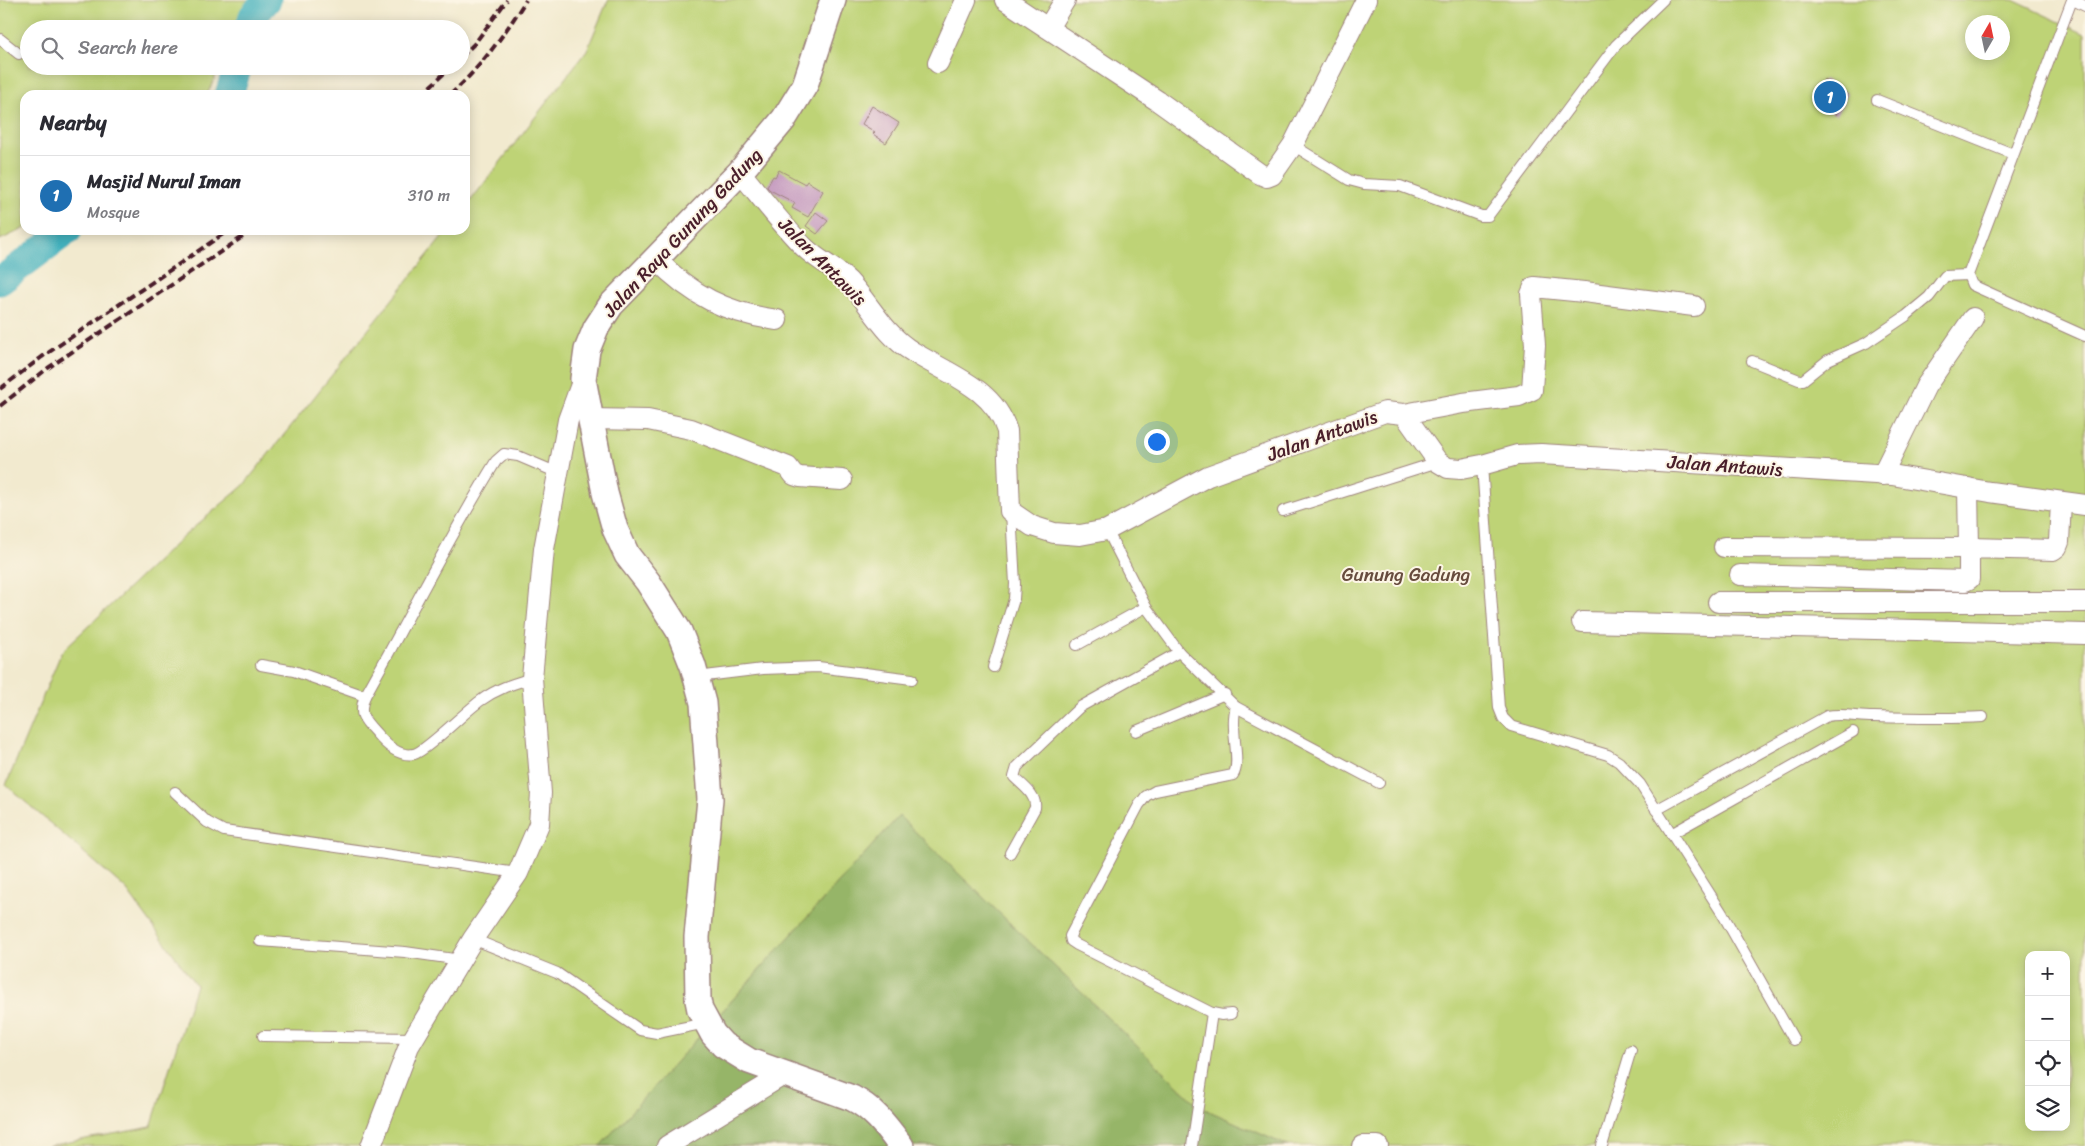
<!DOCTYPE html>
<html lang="en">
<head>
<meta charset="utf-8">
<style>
  :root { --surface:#fff; --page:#f2f2f3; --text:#2b2b33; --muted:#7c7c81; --line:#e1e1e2; --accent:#1f6fb2 }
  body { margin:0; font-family:Sriracha,sans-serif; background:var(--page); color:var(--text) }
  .controls { position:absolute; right:15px; bottom:15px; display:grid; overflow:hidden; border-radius:10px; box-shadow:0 2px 12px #0003 }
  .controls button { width:45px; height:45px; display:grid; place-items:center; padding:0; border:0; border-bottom:1px solid var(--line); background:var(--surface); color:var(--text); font:25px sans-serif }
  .compass { position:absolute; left:1965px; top:15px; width:45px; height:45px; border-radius:50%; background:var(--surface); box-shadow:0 2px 12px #0003; rotate:9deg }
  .you { position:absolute; left:1156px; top:441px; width:18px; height:18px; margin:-12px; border:4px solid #fff; border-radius:50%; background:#1a73e8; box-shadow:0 0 0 8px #1a73e833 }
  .badge { display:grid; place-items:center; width:32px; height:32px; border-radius:50%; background:var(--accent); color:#fff; font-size:16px; font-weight:700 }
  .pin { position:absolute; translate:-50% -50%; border:2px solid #fff; box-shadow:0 1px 5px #0006 }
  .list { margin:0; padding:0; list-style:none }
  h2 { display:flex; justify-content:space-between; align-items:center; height:65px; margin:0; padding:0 20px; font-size:21px }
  h2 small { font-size:16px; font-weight:400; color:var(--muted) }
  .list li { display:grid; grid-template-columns:32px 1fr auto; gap:15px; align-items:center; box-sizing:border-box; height:80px; padding:0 20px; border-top:1px solid var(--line) }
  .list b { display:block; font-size:19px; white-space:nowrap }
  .list p { margin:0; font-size:16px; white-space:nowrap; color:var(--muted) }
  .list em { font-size:16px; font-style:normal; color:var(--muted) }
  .icon { flex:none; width:28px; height:28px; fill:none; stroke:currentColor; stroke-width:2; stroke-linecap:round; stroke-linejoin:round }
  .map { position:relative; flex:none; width:2085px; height:1146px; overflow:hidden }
  .search { position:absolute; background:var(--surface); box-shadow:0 2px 12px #0003; left:20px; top:20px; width:450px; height:55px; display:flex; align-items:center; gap:12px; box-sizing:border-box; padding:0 18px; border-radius:28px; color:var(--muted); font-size:19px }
  .panel { position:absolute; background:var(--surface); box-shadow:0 2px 12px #0003; left:20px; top:90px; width:450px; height:145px; border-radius:15px }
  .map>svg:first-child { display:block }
  .green { fill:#bed376; stroke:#847950; fill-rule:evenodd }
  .forest { fill:#96b567; stroke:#706a49 }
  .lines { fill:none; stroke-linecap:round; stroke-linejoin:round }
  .river { stroke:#42b1bd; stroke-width:29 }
  .building { fill:#c194bd }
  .service-casing { stroke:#9e847d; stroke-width:12 }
  .minor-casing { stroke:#9e847d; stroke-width:22 }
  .tertiary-casing { stroke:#9e847d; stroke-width:28 }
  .service { stroke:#fff; stroke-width:10 }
  .minor { stroke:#fff; stroke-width:20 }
  .tertiary { stroke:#fff; stroke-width:25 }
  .rail { stroke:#4a1f2b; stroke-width:4; stroke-dasharray:8 4; stroke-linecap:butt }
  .labels { text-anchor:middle; stroke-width:4; stroke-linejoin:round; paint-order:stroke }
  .street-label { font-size:19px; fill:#4a1f2b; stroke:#fcf5e5 }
  .park-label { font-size:19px; fill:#674c3e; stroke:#fcf5e5 }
</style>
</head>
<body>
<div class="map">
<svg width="2085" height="1146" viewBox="0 0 2085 1146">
  <rect width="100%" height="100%" fill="#fcf5e5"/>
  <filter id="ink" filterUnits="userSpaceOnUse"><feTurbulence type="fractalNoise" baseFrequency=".02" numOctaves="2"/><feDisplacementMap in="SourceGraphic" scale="10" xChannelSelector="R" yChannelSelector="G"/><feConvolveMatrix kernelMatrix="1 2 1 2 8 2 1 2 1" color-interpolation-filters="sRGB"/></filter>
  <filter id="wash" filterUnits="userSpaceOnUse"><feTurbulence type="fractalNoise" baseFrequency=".0096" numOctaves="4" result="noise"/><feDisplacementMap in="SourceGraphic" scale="20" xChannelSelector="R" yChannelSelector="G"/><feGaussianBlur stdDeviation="1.12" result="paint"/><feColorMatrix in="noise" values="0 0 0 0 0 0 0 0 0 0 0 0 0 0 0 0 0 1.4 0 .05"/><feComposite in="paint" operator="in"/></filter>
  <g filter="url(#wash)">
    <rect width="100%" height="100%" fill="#f2eacf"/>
    <g class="green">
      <path d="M0,0H255L245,12L237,29H29V66H220L207,95H25V228L0,240Z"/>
      <path d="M608,0H2013L2085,34V1146H48L151,1127L196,985L126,889L6,785L62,651L185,535L243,486L448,230H465V208L587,50ZM1972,22H2002V52H1972ZM2029,955H2066V1127H2029Z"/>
    </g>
    <path class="forest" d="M899,816L1200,1107L1288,1146H600Z"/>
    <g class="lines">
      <g class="river">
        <path d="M249,29L253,16L267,0"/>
        <path d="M229,95L238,66"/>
        <path d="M0,281L68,230"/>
      </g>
    </g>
    <g id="blocks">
      <g class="building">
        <path d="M1824,79L1848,94L1836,115L1811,100Z"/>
        <path d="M872,106L899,123L886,143L873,134L875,132L862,124Z"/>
        <path d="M779,170L805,184L807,181L823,191L808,217L792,208L795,203L770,190L767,187L773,176L775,177Z"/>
        <path d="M816,212L828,221L817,234L806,226Z"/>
      </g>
    </g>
  </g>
  <g filter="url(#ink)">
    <use href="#blocks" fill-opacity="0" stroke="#9e847d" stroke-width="1"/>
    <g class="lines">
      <g class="service-casing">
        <g id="service">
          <path d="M2072,0L1968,275L1972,285L2085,336"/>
          <path d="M2073,0L2085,6"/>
          <path d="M0,39L19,54"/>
          <path d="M1877,100L2013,154"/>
          <path d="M1293,145L1349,180L1364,184L1400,186L1481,216H1488L1616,45L1663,0"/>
          <path d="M1752,361L1799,380H1803L1828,360L1866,343L1906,316L1929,297L1945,276L1968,275"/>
          <path d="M1482,465L1499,708L1503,718L1511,726L1608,755L1619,762L1640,784L1722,913L1794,1040"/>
          <path d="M1283,511L1438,462"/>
          <path d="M1107,530L1146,607L1179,652L1236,707L1379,783"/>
          <path d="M1077,645L1146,607"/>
          <path d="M261,665L294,671L365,696"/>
          <path d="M993,667L1014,599L1015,584L1011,512"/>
          <path d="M697,677L763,669L818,667L912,679"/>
          <path d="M532,678C512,684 498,688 480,701C467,710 425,752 414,754C399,757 385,744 376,733C363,719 358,714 365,696C409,618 449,537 496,461L504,454L518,456L558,473"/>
          <path d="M1136,731L1225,694"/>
          <path d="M175,792L207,822L224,831L518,873"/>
          <path d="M1656,810L1827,716C1842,713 1857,717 1873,717C1910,718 1946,719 1983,717"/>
          <path d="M1671,834L1853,732"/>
          <path d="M1010,853L1035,808C1037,795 1023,786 1014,777L1017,767L1080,707L1179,652"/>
          <path d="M473,939L557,973L640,1030L657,1033L706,1023"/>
          <path d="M260,941L405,952L461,960"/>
          <path d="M1231,1014L1222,1015L1212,1013L1077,945L1071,941L1070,936L1139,805L1146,796L1155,791L1233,775C1242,763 1229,727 1236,707"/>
          <path d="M263,1036L414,1038"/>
          <path d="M1192,1146L1212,1013"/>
          <path d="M1602,1146L1631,1050"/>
        </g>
      </g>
      <g class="minor-casing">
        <g id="minor">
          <path d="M1005,0L1158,101L1260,174L1267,177L1272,175L1293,145L1366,0"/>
          <path d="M1048,28L1065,0"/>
          <path d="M938,63L966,0"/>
          <path d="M740,172C761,197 781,224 804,247C819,262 839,269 852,285C872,308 886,336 913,352C948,374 994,388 1007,431L1010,511L1032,526L1054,533L1080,535L1107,530L1208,476L1385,412L1404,414L1438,462L1448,468L1461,469L1482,465L1517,455L1541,454L1892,475L1990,492L2085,505"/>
          <path d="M656,259C691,295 726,313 777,320"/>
          <path d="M1404,414L1463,403L1519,396L1532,390L1535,345L1531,294L1534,287L1584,292L1694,306"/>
          <path d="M590,419L648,420L691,429L788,467L794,475L800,477L842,480"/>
          <path d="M1882,475L1926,386L1973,318"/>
          <path d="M1724,547L1969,548L1968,488"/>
          <path d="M1740,575L1965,581L1969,579V548L2053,550L2057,547L2059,542L2061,502"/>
          <path d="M1718,602H2085"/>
          <path d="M1582,622L2085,634"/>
          <path d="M371,1146L409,1046L473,939L518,873L539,824L541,793L532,678L544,549L568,420L583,379"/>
          <path d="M667,1146L785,1074"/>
          <path d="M1362,1146H1378"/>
        </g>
      </g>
      <g class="tertiary-casing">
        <path id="tertiary" d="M833,0L805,85L784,119L740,172L611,305L596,328L587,350L583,379L605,493L615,529L627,555L648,582L679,631L693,666L703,703L710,799L697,937L698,1000L700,1010L713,1034L723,1045L749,1061L852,1098C874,1109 886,1126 901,1146"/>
      </g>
      <use href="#service" class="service"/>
      <use href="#minor" class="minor"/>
      <use href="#tertiary" class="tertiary"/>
      <g class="rail">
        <path d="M461,57L475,43L507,0"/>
        <path d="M421,95L452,66"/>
        <path d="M450,95C481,67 504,35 526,0"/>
        <path d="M0,389L42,357L229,230"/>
        <path d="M0,406L48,368L253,230"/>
      </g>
    </g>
  </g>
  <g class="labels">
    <g class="street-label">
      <text transform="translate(682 232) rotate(-47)" y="7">Jalan Raya Gunung Gadung</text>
      <text transform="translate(823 261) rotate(45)" y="7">Jalan Antawis</text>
      <text transform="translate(1322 435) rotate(-20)" y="7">Jalan Antawis</text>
      <text transform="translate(1725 465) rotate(4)" y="7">Jalan Antawis</text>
    </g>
    <g class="park-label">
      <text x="1406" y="581">Gunung Gadung</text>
    </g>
  </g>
</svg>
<div class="controls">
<button>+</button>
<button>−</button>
<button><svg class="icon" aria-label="locate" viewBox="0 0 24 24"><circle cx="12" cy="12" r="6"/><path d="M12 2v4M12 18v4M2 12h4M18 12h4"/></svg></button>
<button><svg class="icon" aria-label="layers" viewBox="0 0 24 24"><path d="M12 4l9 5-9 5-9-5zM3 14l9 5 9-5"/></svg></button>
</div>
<svg class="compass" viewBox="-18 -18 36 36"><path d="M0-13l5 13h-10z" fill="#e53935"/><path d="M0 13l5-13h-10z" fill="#7c7c81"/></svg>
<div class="you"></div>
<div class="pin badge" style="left:1830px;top:97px">1</div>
<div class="search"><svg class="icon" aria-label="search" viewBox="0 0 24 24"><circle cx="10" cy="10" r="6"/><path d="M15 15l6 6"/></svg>Search here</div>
<section class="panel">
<h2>Nearby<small></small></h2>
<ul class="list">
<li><span class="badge">1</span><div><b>Masjid Nurul Iman</b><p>Mosque</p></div><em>310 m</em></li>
</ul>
</section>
</div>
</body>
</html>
